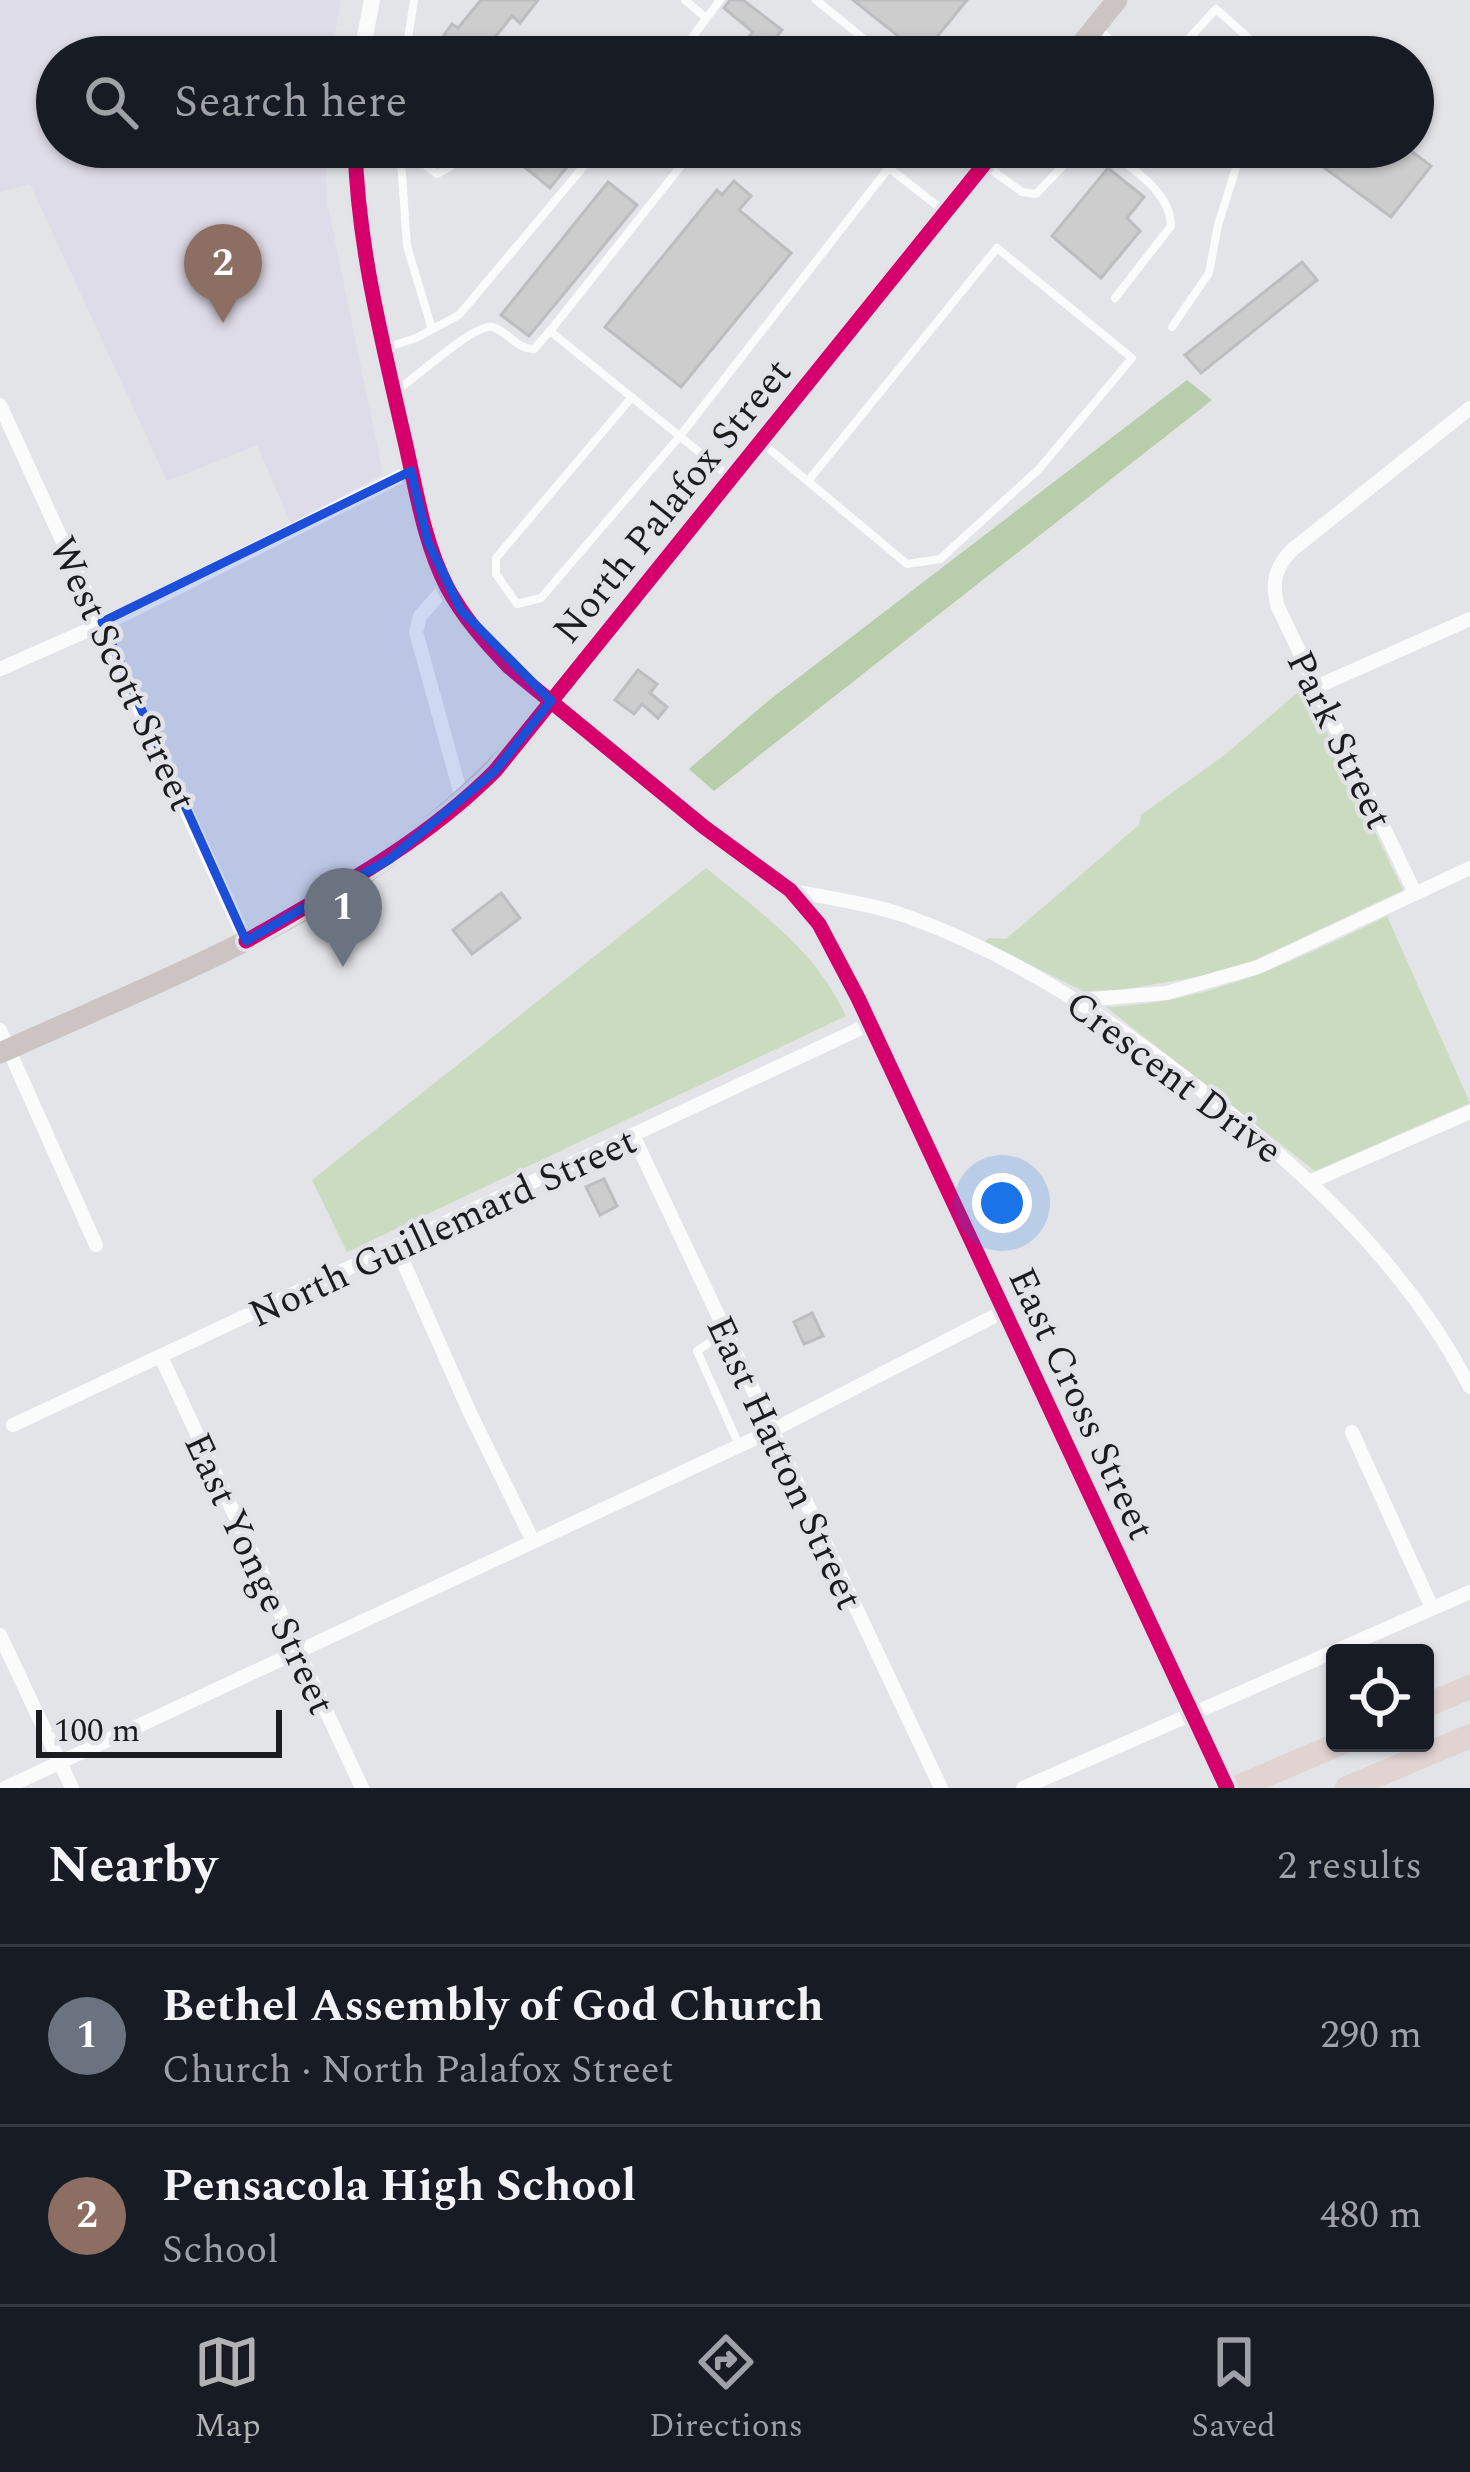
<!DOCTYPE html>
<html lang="en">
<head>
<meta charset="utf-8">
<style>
  :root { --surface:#171b24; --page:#242831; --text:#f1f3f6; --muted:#9ea1a6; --line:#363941; --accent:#b0b2b4 }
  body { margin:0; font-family:Spectral,serif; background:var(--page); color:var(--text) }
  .controls { position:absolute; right:36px; bottom:36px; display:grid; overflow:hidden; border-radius:12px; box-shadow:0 3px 9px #0004 }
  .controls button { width:108px; height:108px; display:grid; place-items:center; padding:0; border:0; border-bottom:3px solid var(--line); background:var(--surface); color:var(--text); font:60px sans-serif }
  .scale { position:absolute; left:36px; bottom:30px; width:246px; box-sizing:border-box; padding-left:12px; border:6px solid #1b1c1e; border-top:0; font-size:33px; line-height:42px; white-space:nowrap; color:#1b1c1e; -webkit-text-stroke:9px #e1e3e8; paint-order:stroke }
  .you { position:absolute; left:1002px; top:1203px; width:42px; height:42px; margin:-30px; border:9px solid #fff; border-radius:50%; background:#1a73e8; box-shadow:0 0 0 18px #1a73e833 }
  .badge { display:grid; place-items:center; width:78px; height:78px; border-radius:50%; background:var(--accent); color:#fff; font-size:39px; font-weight:700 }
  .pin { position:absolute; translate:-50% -99px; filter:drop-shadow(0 3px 6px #0008) }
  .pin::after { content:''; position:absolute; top:63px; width:42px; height:36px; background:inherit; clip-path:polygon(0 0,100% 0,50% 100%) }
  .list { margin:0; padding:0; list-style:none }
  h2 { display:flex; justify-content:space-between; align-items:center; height:156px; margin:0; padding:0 48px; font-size:51px }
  h2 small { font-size:39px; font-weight:400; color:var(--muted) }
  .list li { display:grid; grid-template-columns:78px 1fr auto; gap:36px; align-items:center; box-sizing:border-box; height:180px; padding:0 48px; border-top:3px solid var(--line) }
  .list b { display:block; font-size:45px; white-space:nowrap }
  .list p { margin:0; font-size:39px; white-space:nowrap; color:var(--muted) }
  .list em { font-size:39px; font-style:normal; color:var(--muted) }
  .icon { flex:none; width:66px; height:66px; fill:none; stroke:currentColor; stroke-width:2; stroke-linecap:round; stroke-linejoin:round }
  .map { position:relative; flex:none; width:1470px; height:1788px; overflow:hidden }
  .search { position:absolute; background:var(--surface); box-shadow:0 3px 9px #0004; left:36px; right:36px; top:36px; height:132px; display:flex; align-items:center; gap:30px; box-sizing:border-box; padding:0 42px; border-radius:66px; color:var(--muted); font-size:45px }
  .sheet { height:516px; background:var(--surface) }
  nav { display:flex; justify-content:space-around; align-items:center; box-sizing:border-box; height:168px; border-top:3px solid var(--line); background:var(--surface); font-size:33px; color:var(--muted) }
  nav a { display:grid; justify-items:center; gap:6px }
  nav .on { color:var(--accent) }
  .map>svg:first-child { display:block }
  .education { fill:#dfdce9 }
  .green { fill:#cadbbf }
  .forest { fill:#b8cdaa }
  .building { fill:#cecdce; stroke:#bdbcbe; stroke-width:3 }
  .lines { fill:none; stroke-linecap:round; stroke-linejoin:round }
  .service { stroke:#fbfbfb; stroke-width:8 }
  .minor { stroke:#fbfbfb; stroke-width:14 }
  .tertiary { stroke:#fbfbfb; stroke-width:16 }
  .primary { stroke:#cbc4c3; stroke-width:21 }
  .motorway { stroke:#e0d3d2; stroke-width:24 }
  .cycleway-casing { stroke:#e1e3e8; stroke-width:22 }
  .cycleway { stroke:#d6006c; stroke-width:15 }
  .marked { fill:#1d4ed8; fill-opacity:0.2; stroke:#1d4ed8; stroke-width:9; stroke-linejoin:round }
  .labels { text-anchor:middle; stroke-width:9; stroke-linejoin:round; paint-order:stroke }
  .street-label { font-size:39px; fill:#1b1c1e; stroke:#e1e3e8 }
</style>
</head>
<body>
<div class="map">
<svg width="1470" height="1788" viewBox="0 0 1470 1788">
  <rect width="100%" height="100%" fill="#e2e4e7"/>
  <path class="education" d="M0,0H341L331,57H57V147H325L327,202L383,474L291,524L257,445L167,481L30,184L0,192Z"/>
  <g class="green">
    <path d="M1305,686L1403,890L1255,960L1213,974L1121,990L1083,991L984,942L989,938L1006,939L1139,825L1141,815L1226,754Z"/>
    <path d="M706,868C763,915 814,948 846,1016L347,1252L312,1180Z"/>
    <path d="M1387,916L1470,1103L1315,1171L1106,1007C1208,1004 1297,960 1387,916Z"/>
  </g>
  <path class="forest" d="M1187,380L1212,400L714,791L689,769L768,701Z"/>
  <g class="building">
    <path d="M481,0H538L520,23L512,16L479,57H465L444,35L452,24L458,28Z"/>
    <path d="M730,0H743L782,30L760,57H732L753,32L724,8Z"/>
    <path d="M853,0H967L922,55Z"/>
    <path d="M500,147H583L550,188Z"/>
    <path d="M1320,147H1406L1431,166L1391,217L1311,158Z"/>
    <path d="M1108,168L1144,197L1127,218L1140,231L1101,278L1052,236Z"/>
    <path d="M734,181L751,196L739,210L791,253L681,387L605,327L717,190L722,195Z"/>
    <path d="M608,182L637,205L529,336L501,315Z"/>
    <path d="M1302,262L1317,280L1201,373L1185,355Z"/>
    <path d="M638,670L657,684L650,693L667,707L658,718L642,704L634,714L615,700Z"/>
    <path d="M501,893L520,918L472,954L453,930Z"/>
    <path d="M604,1179L617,1206L600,1215L586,1187Z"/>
    <path d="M812,1313L823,1336L804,1344L794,1322Z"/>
  </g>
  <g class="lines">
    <g class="service">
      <path d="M685,0L706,18"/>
      <path d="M816,0L869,43L871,57"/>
      <path d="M1097,28L1130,57"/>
      <path d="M691,39L720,0"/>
      <path d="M409,41L429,57"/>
      <path d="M405,57L414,0"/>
      <path d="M676,57L691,39L711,57"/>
      <path d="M971,57L989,51L998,57"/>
      <path d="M1172,57L1216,9L1270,57"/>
      <path d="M400,147L407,246L432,329"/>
      <path d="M402,147L437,174L450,167L465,147"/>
      <path d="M696,147L550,331L730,477"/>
      <path d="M862,147L944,211"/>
      <path d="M1105,147C1130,168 1171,191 1171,226L1115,298"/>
      <path d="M1240,155L1249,147"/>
      <path d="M986,166L1022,192L1036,194L1081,147"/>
      <path d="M1172,327L1209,273L1218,225L1240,155L1231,147"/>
      <path d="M385,348L416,338L459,315L600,147"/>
      <path d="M395,392C414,379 475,323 492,327C508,331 516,349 534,349L550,331"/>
      <path d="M632,397L496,558V574L517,604L541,598L680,436L905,147"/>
      <path d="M762,443L907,564L940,559L1039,469L1132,358L997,248L808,481"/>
      <path d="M725,1332L697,1351L739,1445"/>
    </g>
    <g class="minor">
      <path d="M0,405L246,941"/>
      <path d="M447,586L420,616L416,632L463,802"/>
      <path d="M0,669L129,612L411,471"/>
      <path d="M1316,687L1470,619"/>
      <path d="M790,890C827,898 869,903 906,916C1013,954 1107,1017 1196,1086C1305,1171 1405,1263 1470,1387"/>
      <path d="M1415,893L1278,607C1271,584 1275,567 1292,550L1470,408"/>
      <path d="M1080,1000L1166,993L1258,967L1470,868"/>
      <path d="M0,1030L96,1245"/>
      <path d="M633,1135L941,1788"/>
      <path d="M1312,1181L1470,1112"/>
      <path d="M397,1248L470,1413L533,1541"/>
      <path d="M161,1357L362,1788"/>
      <path d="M13,1425L870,1024"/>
      <path d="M1352,1432L1432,1608"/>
      <path d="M0,1635L72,1788"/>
      <path d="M5,1788L771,1431L1004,1311"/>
      <path d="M1023,1788L1470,1592"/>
    </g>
    <g class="tertiary">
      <path d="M361,57L372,0"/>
      <path d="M355,147C358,247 382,340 404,437C416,488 423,540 447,587C463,617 485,642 509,667L704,827L790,890L819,924L858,998L1227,1788"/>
    </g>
    <g class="primary">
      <path d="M1071,57L1117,0"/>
      <path d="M0,1053C185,969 388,896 523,737L998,147"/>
    </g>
    <g class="motorway">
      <path d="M1425,1706L1470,1687"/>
      <path d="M1236,1788L1341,1743"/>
      <path d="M1347,1788L1470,1736"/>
    </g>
    <g class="cycleway-casing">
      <g id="cycleway">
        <path d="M355,147C358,247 382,340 404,437C416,488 423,540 447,587C463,617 485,642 509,667L704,827L790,890L819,924L858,998L1227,1788"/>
        <path d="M246,941C335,890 422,844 495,771L998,147"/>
      </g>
    </g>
    <use href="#cycleway" class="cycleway"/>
  </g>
  <path class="marked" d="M411,471L428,542L461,610L551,701L495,771L390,859L246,941L102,622Z"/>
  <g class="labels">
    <g class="street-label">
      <text transform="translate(671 500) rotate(-51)" y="14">North Palafox Street</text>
      <text transform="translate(124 673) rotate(65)" y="14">West Scott Street</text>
      <text transform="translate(1341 739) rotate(64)" y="14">Park Street</text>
      <text transform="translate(1175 1076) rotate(37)" y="14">Crescent Drive</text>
      <text transform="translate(442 1226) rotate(-25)" y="14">North Guillemard Street</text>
      <text transform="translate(1083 1403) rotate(65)" y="14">East Cross Street</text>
      <text transform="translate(786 1462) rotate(65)" y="14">East Hatton Street</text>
      <text transform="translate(261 1573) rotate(65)" y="14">East Yonge Street</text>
    </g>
  </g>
</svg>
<div class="controls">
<button><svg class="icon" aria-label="locate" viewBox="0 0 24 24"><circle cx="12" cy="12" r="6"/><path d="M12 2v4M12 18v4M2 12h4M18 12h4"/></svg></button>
</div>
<div class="scale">100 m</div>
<div class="you"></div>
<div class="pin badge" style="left:343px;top:967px;background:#6b7280">1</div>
<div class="pin badge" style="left:223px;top:323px;background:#8d6e63">2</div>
<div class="search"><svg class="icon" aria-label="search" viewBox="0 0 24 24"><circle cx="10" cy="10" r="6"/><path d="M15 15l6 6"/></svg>Search here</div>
</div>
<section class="sheet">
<h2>Nearby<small>2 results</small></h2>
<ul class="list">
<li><span class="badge" style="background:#6b7280">1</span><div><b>Bethel Assembly of God Church</b><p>Church · North Palafox Street</p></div><em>290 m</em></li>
<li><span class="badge" style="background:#8d6e63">2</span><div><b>Pensacola High School</b><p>School</p></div><em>480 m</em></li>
</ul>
</section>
<nav>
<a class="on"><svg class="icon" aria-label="map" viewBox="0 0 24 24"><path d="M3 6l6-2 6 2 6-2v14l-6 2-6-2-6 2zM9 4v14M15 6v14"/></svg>Map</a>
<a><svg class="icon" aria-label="directions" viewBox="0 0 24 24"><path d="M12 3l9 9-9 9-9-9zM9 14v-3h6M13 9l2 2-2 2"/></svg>Directions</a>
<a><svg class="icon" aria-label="saved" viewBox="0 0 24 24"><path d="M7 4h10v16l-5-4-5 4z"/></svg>Saved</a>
</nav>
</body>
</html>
